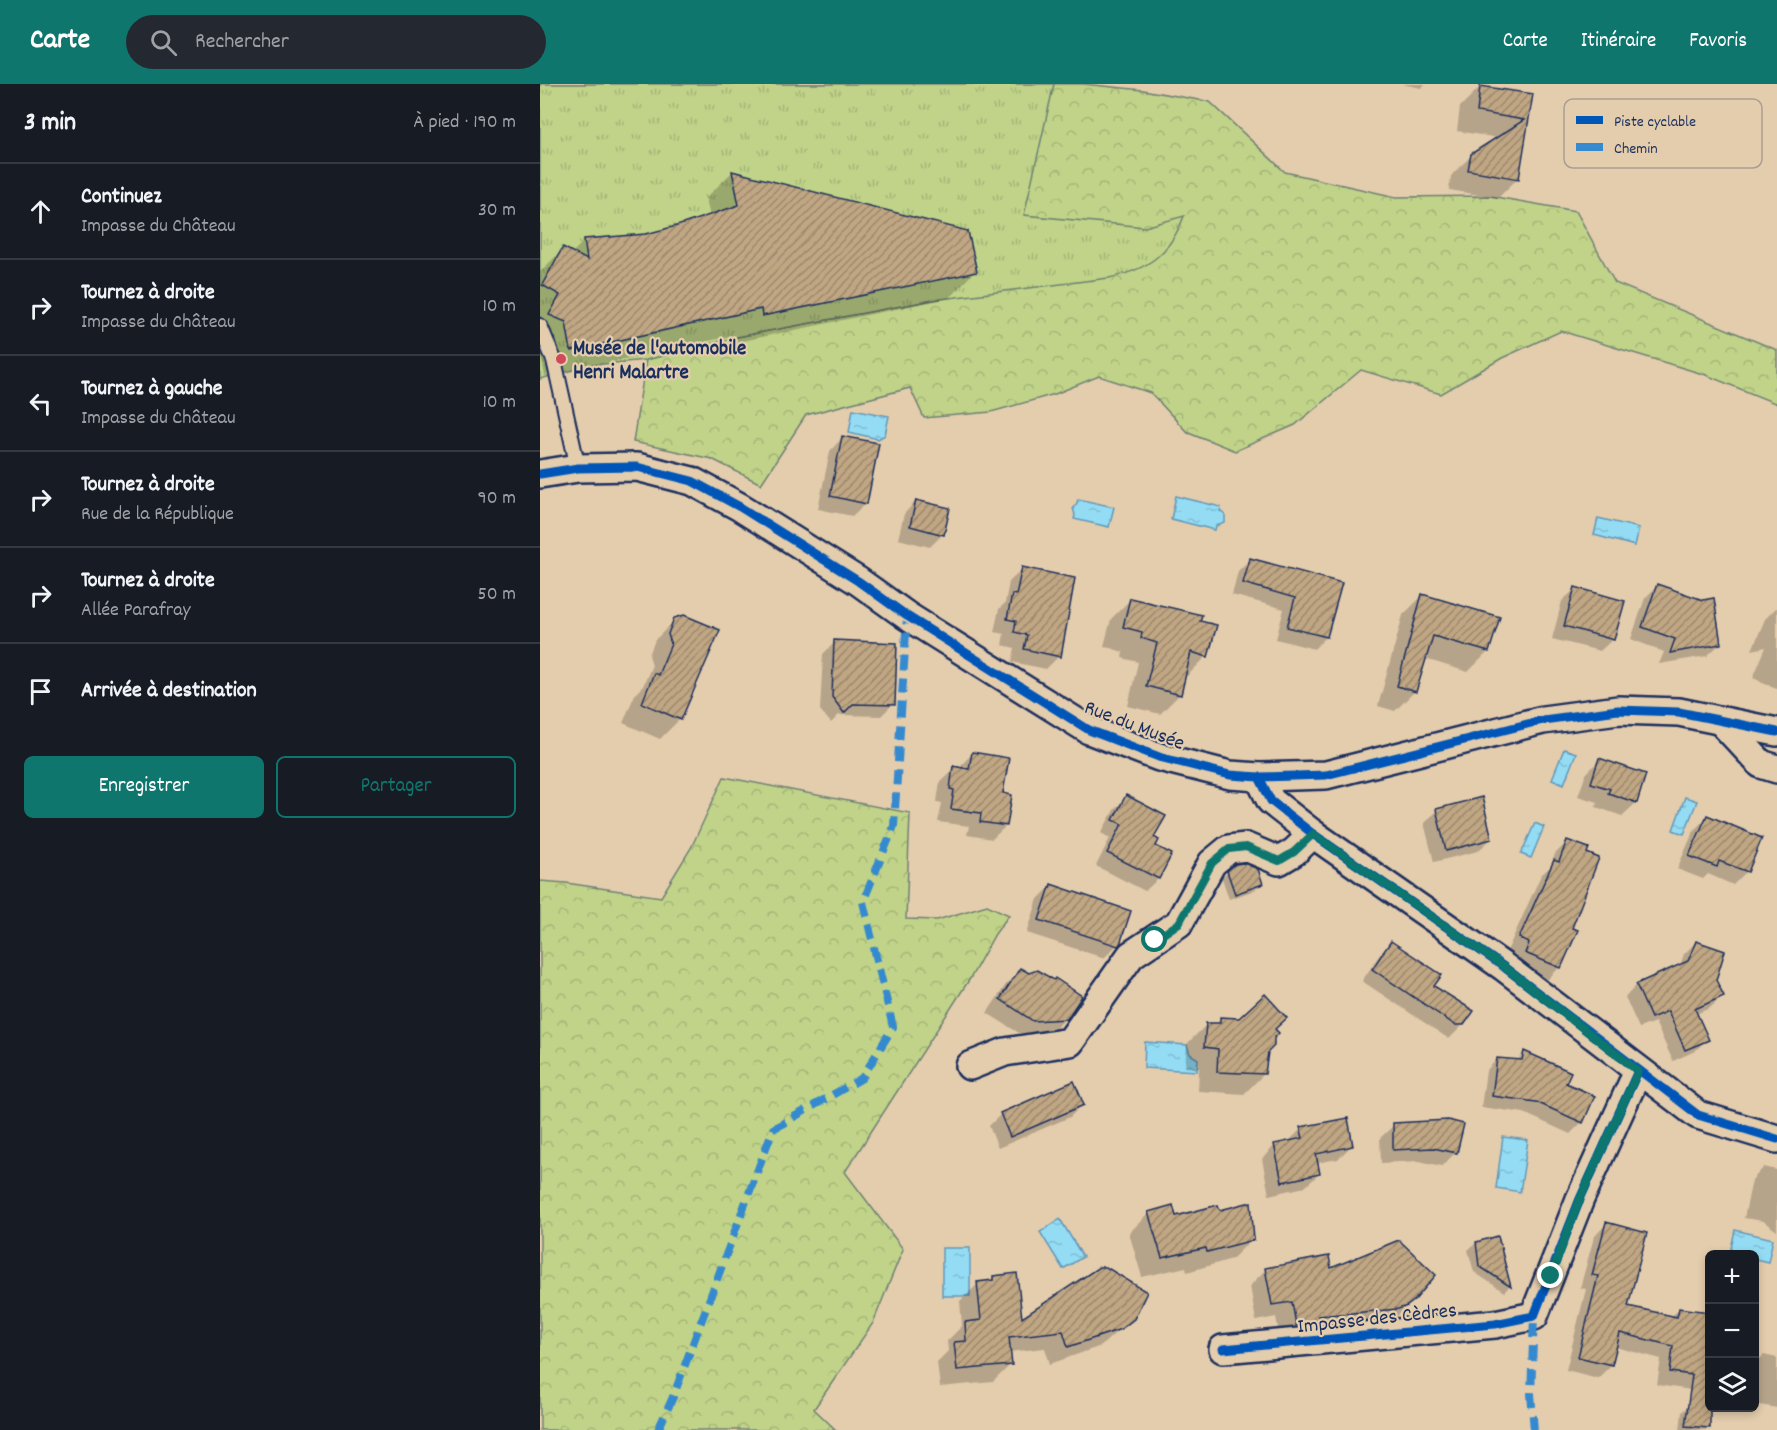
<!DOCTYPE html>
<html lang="fr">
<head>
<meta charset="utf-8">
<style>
  :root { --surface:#171b24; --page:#242831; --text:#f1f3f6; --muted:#9ea1a6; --line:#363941; --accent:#0f766e }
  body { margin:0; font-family:Dekko,sans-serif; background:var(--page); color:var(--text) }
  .controls { position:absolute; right:18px; bottom:18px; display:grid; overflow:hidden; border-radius:9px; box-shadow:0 3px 9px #0003 }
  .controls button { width:54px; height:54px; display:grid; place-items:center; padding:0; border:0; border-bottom:2px solid var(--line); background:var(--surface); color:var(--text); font:30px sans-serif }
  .stop { position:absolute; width:18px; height:18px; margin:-14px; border:4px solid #0f766e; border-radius:50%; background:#fff }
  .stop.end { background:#0f766e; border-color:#fff; box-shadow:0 2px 6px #0008 }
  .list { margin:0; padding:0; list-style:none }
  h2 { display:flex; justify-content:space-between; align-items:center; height:78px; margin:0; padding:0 24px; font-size:26px }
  h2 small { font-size:20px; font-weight:400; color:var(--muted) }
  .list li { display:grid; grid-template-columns:39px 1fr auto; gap:18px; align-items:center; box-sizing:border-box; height:96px; padding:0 24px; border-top:2px solid var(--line) }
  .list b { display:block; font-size:22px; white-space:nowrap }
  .list p { margin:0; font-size:20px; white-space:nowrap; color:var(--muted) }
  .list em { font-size:20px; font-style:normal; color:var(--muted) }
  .actions { display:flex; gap:12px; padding:18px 24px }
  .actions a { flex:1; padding:14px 0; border:2px solid var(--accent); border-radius:9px; text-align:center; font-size:21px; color:var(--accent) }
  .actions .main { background:var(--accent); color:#fff }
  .icon { flex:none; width:33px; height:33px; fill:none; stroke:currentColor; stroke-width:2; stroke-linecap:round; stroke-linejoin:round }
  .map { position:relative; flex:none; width:1237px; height:1346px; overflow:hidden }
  header { display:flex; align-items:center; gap:36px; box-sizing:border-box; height:84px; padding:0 30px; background:var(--accent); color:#fff }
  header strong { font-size:28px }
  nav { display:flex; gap:33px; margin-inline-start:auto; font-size:21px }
  .search { width:420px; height:54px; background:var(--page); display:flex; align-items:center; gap:15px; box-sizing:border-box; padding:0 21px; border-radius:33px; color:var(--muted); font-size:22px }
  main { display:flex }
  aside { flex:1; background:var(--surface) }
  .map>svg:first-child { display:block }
  .forest { fill:url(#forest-crowns); stroke:#6e8173; stroke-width:1.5 }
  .park { fill:url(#park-tufts); stroke:#6e8173; stroke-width:1.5 }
  .water { fill:url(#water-ripples); stroke:#6397b8; stroke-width:1.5 }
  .shadow { fill:#0003 }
  .building { fill:url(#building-hatch); stroke:#1b2f5e; stroke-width:1.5 }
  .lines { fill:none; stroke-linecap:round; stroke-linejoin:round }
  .lane-casing { stroke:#1b2f5e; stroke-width:18 }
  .street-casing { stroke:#1b2f5e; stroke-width:32 }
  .lane { stroke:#e4cdad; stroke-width:14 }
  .street { stroke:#e4cdad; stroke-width:27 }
  .quiet { stroke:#368acf; stroke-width:8; stroke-dasharray:15 8; stroke-linecap:butt }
  .cycleway-casing { stroke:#e4cdad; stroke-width:13 }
  .cycleway { stroke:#0057b8; stroke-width:9 }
  .route { stroke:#0f766e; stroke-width:8 }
  .poi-dot { fill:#d1495b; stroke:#e4cdad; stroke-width:2 }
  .labels { text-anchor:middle; stroke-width:4.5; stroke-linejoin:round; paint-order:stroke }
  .poi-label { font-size:21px; font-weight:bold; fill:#1b2f5e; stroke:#e4cdad; text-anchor:start }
  .street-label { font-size:21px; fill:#1b2f5e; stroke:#e4cdad }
  .key { fill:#e4cdad; stroke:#a89e95; stroke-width:1.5 }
  .key-label { font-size:16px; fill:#1b2f5e }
</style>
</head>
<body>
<header>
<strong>Carte</strong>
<div class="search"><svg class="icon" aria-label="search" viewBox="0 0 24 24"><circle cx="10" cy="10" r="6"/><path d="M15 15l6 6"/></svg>Rechercher</div>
<nav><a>Carte</a><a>Itinéraire</a><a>Favoris</a></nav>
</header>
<main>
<aside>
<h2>3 min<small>À pied · 190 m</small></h2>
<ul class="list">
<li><svg class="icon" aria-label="ahead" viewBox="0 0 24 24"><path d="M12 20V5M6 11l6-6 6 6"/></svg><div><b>Continuez</b><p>Impasse du Château</p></div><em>30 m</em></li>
<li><svg class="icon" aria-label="right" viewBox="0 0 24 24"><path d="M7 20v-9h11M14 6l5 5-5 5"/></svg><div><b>Tournez à droite</b><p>Impasse du Château</p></div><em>10 m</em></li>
<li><svg class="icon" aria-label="left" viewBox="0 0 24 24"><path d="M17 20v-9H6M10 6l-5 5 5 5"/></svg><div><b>Tournez à gauche</b><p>Impasse du Château</p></div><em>10 m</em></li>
<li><svg class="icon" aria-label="right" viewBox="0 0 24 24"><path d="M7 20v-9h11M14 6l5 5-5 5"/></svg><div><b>Tournez à droite</b><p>Rue de la République</p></div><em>90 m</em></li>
<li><svg class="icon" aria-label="right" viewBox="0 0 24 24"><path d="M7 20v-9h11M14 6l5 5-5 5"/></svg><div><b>Tournez à droite</b><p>Allée Parafray</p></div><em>50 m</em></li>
<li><svg class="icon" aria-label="arrive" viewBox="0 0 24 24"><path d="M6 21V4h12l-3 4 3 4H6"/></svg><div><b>Arrivée à destination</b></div></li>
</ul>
<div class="actions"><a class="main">Enregistrer</a><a>Partager</a></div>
</aside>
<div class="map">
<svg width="1237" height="1346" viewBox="0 0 1237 1346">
  <defs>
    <pattern id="forest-crowns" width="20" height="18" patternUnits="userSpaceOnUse" patternTransform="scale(1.5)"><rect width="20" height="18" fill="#c0d388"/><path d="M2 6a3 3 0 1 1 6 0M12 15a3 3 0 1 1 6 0" fill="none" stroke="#a4b578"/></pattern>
    <pattern id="park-tufts" width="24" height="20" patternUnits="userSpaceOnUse" patternTransform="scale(1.5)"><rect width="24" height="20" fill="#c0d388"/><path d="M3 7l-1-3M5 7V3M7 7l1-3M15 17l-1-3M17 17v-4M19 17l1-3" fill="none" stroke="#a4b578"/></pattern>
    <pattern id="water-ripples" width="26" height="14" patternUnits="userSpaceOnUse" patternTransform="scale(1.5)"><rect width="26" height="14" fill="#93dcf4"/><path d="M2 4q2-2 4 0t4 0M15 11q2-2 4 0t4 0" fill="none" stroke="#7ebdd4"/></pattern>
    <pattern id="building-hatch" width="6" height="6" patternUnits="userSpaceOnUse" patternTransform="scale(1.5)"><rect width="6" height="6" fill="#c0a682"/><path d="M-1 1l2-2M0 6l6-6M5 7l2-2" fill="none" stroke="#9b886e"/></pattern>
  </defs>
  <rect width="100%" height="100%" fill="#e4cdad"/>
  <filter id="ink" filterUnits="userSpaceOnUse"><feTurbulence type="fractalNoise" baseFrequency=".0167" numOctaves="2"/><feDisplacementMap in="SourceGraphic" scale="12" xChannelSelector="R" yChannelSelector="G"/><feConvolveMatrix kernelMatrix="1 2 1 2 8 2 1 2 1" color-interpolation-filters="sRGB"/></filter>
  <g filter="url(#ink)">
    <g class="forest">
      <path d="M0,0H543L603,6L670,18L745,88L856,113L950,112L1036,127L1075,199L1237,266V320L1166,291L1021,247L962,274L901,310L821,286L755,341L695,367L646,347L611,309L559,292L515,310L451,328L384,334L370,304L266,331L221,400L172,375L93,358L106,276L197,253L393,216Z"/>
      <path d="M184,693L370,729L366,835L397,836L447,821L469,831L455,850L431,893L305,1088L363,1165L333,1239L274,1325L296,1346H0V797L26,799L121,813L151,764Z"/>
    </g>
    <path class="park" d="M0,0H514L484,131L605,143L644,132C630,170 607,186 569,194L393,216L197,253L106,276L53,281L0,295Z"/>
    <g class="water">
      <path d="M313,325L349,332L345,351L338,355L309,348Z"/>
      <path d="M636,412L681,423L680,427L685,431V439L676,442L675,446L631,435Z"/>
      <path d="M538,415L574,423L569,443L534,435L535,431L533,424L537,419Z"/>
      <path d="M1058,434L1099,444L1095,462L1054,451Z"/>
      <path d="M1024,665L1036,669L1024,700L1012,695Z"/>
      <path d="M1145,713L1157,717L1144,750L1133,746Z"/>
      <path d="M995,739L1004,743L991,774L981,770Z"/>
      <path d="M605,958L647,961L650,970L658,975L657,987L604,984Z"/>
      <path d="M963,1053L988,1056L980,1108L956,1104Z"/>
      <path d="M520,1135L543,1173L523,1185L500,1148Z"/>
      <path d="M1195,1146L1233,1155L1228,1178L1215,1175L1214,1170L1190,1169Z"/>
      <rect x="402" y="1164" width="28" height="48"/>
    </g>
    <g class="shadow">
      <path d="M862,0H885L881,4Z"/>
      <path d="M940,3L992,11L978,94L958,114L909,106L911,92L932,71L958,54L917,47L920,23Z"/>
      <path d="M192,88L435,187L409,214L197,258L196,251L5,292L0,266V188L23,165L32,169L45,156L107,151L170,133L166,114Z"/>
      <path d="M303,353L326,419L312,432L278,425L290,367Z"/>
      <path d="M376,417L403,450L390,463L358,455L364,430Z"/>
      <path d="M710,475L800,500L786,553L774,565L736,555L744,525L692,511L698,487Z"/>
      <path d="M482,485L519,572L506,585L472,578L475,564L462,561L464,550L454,548L459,525L465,519L469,498Z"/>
      <path d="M1117,502L1180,560L1167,572L1119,580L1124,568L1091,555L1105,514Z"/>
      <path d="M1035,505L1073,555L1060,567L1012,555L1022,517Z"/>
      <path d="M883,511L948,568L928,588L885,575L875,607L855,627L838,622L863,531Z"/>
      <path d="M590,516L658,538L667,572L647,592L645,591L640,610L620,630L588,622L598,578L582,574L583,568L564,562L571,535Z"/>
      <path d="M1237,523V603L1236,604L1213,594L1226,563L1212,566L1225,535Z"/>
      <path d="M135,536L140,635L120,655L83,639L95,610L103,602L112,581L109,571L115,556Z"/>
      <path d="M295,558L353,620L341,632L299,631L291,639L280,626L283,570Z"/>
      <path d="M432,670L461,711L466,742L452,755L427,751L429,742L398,738L402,719L397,718L400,697L414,684L419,683Z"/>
      <path d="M1059,676L1104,691L1096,719L1082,732L1056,723L1057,718L1038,712L1046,690Z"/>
      <path d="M586,713L612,754L614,763L630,771L618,795L605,807L556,782L570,754L561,749L574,726Z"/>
      <path d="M897,726L951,755L938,767L894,778L884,739Z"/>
      <path d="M1167,733L1220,755L1206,788L1193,801L1168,790L1163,795L1137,785L1154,746Z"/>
      <path d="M1028,757L1030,845L1020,883L1007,896L973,882L977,872L967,867L1001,791L1011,782L1015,770Z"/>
      <path d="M688,788L721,799L715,806L689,815L682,794Z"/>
      <path d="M511,802L577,861L564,874L487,849L498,815Z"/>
      <path d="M1156,858L1182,912L1170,924L1156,930L1167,955L1155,967L1133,977L1115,938L1099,944L1085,913L1097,901L1140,882L1144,870Z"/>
      <path d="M851,859L892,903L932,928L920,944L909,955L822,897L840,870Z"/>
      <path d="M480,886L526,934L512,948L479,949L447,929L467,899Z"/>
      <path d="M681,934L734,945L727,967L724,990L704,1010L658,1007L659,984L645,983L647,960L667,940L675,941Z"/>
      <path d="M984,969L1024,1000L1042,1038L1030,1050L984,1029L941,1023L946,987L957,975L976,977Z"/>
      <path d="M542,1021L530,1033L458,1064L449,1042L461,1030Z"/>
      <path d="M854,1041L916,1068L902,1082L879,1077L841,1079L840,1054Z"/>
      <path d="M761,1045L811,1062L798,1075L776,1079L779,1090L765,1103L729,1111L722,1075L735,1061L747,1059Z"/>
      <path d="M1224,1083L1237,1086V1147L1223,1137L1204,1134L1212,1096Z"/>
      <path d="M679,1128L712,1155L692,1175L647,1188L646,1183L602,1193L589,1149L609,1129L635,1134Z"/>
      <path d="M1067,1139L1086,1223L1131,1233L1139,1225L1158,1307L1117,1301L1121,1275L1075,1263L1071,1281L1058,1294L1026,1286L1046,1205L1040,1204L1054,1153Z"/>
      <path d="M957,1154L969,1203L964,1208L934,1188L928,1166L935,1160Z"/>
      <path d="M562,1182L605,1209L592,1234L561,1262L510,1280L505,1264L469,1268L471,1280L453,1298L400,1303L397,1278L408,1267L407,1257L422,1242L420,1217L438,1200L449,1198L454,1193L481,1236Z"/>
      <path d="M726,1185L790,1186L874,1215L857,1232L843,1240L740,1256L736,1233L716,1237L710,1202Z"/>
      <path d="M1224,1271L1237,1274V1324L1214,1320V1280Z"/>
      <path d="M1149,1321L1170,1324L1168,1343L1165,1346H1140L1142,1328Z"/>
    </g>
    <g class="building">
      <path d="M940,2L993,10L979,95L928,86L931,70L984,36L937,28Z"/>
      <path d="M192,87L428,147L437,188L222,232L221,225L31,267L26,238L9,231L20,211L2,201L23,163L47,176L44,155L106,150L140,141L199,121Z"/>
      <path d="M302,352L339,359L327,420L290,412Z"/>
      <path d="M376,416L410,424L404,451L370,442Z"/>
      <path d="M710,474L802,499L787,553L747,543L755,514L703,499Z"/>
      <path d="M482,483L535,494L521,573L484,565L487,551L474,548L476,537L467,535L472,510L476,511Z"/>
      <path d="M1117,500L1163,516L1174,514L1181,560L1130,569L1135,555L1102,543Z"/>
      <path d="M1035,503L1085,517L1074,556L1024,542Z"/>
      <path d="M882,510L960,533L949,568L893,552L876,608L857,602Z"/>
      <path d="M590,514L662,531L660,537L677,541L668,573L651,568L641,611L606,602L617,559L601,554L602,548L583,543Z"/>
      <path d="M144,531L180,546L141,636L102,619L114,589L118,591L131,560L128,550L134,534Z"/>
      <path d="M294,556L357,559L355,621L313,620L304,629L292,613Z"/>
      <path d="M432,668L469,674L463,709L472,711L467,742L440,738L441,729L411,725L414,706L410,705L413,682L429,685Z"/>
      <path d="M1059,674L1106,690L1097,719L1068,709L1070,705L1051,699Z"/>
      <path d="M586,711L626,732L614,753L619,756L616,762L632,770L619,795L567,769L582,740L573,736Z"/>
      <path d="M942,713L952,755L906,767L896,725Z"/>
      <path d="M1167,731L1222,754L1208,788L1179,777L1177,783L1149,772Z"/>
      <path d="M1027,756L1049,764L1047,769L1059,774L1032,844L1038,846L1021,884L985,869L989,859L979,854L1014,776L1019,778Z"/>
      <path d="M704,779L718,785L723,800L695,810L687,787L695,780Z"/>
      <path d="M511,800L591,827L580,860L578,862L499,836Z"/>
      <path d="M851,857L902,891L894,902L934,927L924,941H915L832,885Z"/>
      <path d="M1156,857L1185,867L1176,896L1184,912L1155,925L1169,956L1145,966L1128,927L1111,934L1096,900L1148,877Z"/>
      <path d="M480,884L489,889L497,886L514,896L515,894L542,912L527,935L493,937L460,915Z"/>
      <path d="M725,910L747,934L735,945L739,949L734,954V962L728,968L725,990L677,988L678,965L664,963L666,939H680V933L699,934Z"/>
      <path d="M984,967L1031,988L1026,999L1055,1012L1043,1039L996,1018L952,1012L957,974L982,976Z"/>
      <path d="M534,997L544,1021L470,1053L460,1029Z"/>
      <path d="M808,1034L813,1062L776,1070L780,1090L742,1098L734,1060L763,1054L760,1043Z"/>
      <path d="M908,1036L924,1040L917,1069L893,1064L853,1066V1039Z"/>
      <path d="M711,1118L714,1156L667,1168L666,1164L622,1174L608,1128L633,1121L636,1132L678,1121L680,1126Z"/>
      <path d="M1066,1138L1107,1149L1088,1222L1137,1233L1139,1224L1170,1228V1344L1145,1342L1152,1291L1130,1288L1133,1262L1080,1249L1072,1281L1038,1273L1058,1192L1052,1191Z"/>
      <path d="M958,1152L964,1176L971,1203L939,1182L936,1158Z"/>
      <path d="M859,1156L896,1191L875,1216L867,1222L858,1225L778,1232L779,1237L756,1241L752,1218L732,1221L725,1184L789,1172L791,1184Z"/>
      <path d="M559,1183H566L607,1208L594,1235L581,1245L528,1263L523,1247L469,1253L472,1281L417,1286L414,1258L426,1257L425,1238L441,1236L437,1198L453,1196V1192L477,1189L482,1234Z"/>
    </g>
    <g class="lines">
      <g class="lane-casing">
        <path id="lane" d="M0,242L14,276L38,384"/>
      </g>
      <g class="street-casing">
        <g id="street">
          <path d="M0,390L38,384L97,383L152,397L200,423L318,497L367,532L549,646L619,673L690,691L719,693L786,691L1003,636L1078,626L1139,628L1237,648"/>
          <path d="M1181,637L1221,680L1237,685"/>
          <path d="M719,693L731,717L773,750L964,883L1158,1031L1237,1055"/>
          <path d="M430,982L465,968L530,958L591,871L639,839L672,779L689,765L706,763L739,777L754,768L773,750"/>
          <path d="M683,1265L955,1240L994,1232L1040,1115L1098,987"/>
        </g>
      </g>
      <use href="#lane" class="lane"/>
      <use href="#street" class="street"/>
      <g class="quiet">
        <path d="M118,1346L133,1313L233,1045L322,994L353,943L323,818L354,742L367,532"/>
        <path d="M994,1346L991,1310L994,1232"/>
      </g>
      <g class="cycleway-casing">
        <g id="cycleway">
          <path d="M0,390L38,384L97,383L152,397L200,423L318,497L367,532L549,646L619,673L690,691L719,693L786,691L1003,636L1078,626L1139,628L1237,648"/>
          <path d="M719,693L731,717L773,750L964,883L1158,1031L1237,1055"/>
          <path d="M683,1265L955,1240L994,1232L1040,1115L1098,987"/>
        </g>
      </g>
      <use href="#cycleway" class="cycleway"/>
    </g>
  </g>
  <g class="lines" filter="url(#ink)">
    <path class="route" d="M615,856L639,839L672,779L689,765L706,763L739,777L754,768L773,750L964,883L1098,987L1040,1115L1011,1192"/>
  </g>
  <circle class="poi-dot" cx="21" cy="275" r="6"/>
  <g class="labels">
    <g class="poi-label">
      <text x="33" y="270">Musée de l'automobile<tspan x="33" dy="24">Henri Malartre</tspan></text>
    </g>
    <g class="street-label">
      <text transform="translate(595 640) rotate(21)" y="7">Rue du Musée</text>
      <text transform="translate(837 1233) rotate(-6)" y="7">Impasse des Cèdres</text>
    </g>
  </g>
  <rect x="1024" y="15" width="198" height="69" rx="9" class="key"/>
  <rect x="1036" y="32" width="27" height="8" fill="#0057b8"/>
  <rect x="1036" y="59" width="27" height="8" fill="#368acf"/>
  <g class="key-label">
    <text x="1074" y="42">Piste cyclable</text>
    <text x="1074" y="69">Chemin</text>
  </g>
</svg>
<div class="controls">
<button>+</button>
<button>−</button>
<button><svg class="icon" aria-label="layers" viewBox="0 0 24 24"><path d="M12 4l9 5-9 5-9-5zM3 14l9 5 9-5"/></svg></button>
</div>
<div class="stop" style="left:615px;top:856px"></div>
<div class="stop end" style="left:1011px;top:1192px"></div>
</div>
</main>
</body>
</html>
